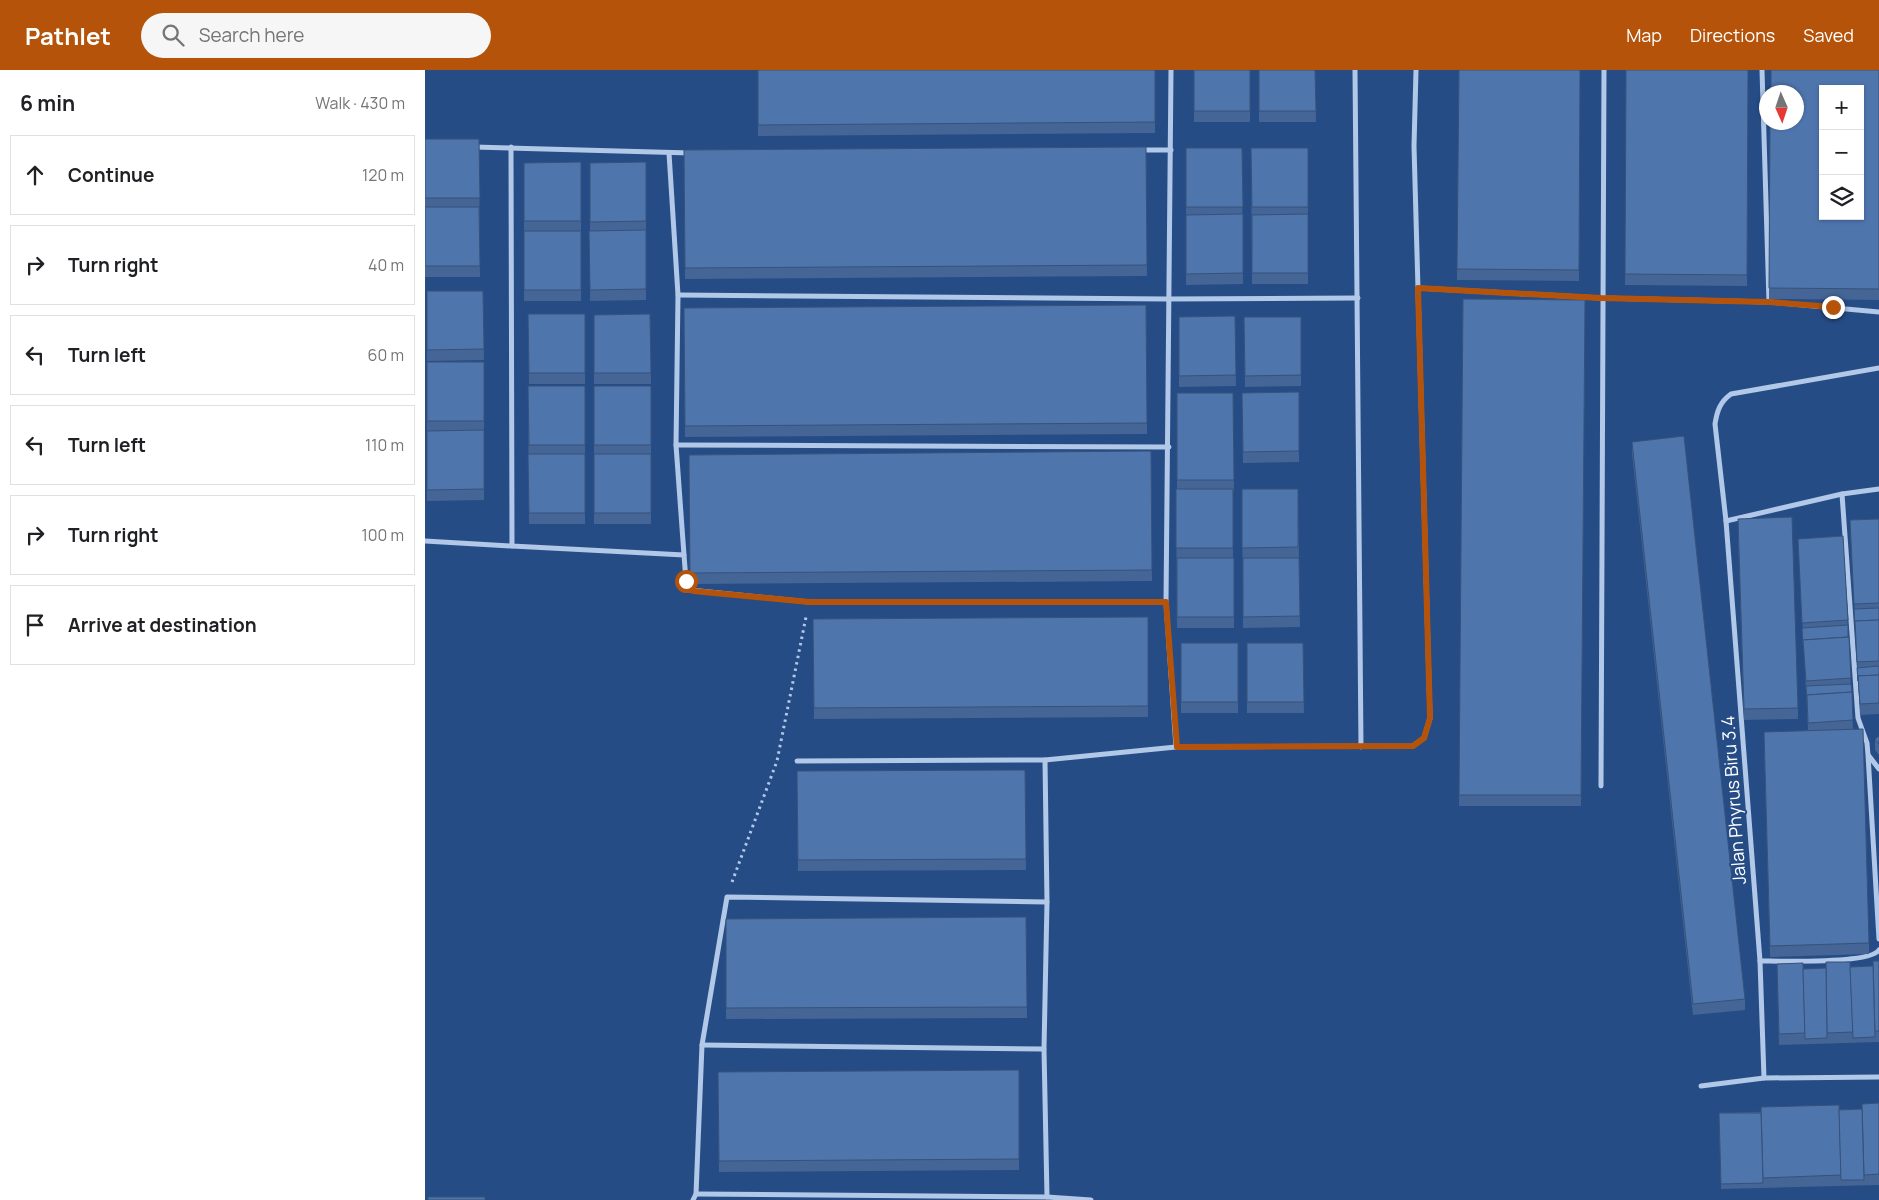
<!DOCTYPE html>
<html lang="en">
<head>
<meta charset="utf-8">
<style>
  :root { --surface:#fff; --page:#f6f6f6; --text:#202124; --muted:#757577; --line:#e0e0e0; --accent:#b45309 }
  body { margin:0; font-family:Manrope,sans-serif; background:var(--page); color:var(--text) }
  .controls { position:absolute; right:15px; top:15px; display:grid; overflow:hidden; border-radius:0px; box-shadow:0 1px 4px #0004 }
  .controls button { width:45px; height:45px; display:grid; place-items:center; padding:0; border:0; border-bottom:1px solid var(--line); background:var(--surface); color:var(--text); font:25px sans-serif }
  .compass { position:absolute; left:1334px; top:15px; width:45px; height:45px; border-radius:50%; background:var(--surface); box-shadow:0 1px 4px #0004; rotate:177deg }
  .stop { position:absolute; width:15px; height:15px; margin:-11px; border:4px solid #b45309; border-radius:50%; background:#fff }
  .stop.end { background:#b45309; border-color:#fff; box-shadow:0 1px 5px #0008 }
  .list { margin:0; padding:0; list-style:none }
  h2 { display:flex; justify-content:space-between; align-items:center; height:65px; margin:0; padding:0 20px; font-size:21px }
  h2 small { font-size:16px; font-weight:400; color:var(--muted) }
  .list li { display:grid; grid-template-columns:32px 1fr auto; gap:15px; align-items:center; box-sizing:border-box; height:80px; margin:0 10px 10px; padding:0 10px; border:1px solid var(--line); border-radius:0px }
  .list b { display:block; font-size:19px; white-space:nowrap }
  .list em { font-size:16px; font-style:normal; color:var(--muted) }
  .icon { flex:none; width:28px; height:28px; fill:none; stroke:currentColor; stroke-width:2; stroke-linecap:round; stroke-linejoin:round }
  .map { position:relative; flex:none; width:1454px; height:1130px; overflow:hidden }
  header { display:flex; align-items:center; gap:30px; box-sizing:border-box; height:70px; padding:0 25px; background:var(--accent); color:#fff }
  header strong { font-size:24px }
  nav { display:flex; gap:28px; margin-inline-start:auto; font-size:18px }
  .search { width:350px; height:45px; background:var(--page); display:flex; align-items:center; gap:12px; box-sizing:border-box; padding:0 18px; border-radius:28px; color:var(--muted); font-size:19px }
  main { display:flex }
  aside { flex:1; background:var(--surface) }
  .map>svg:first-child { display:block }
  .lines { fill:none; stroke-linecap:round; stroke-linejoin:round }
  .path { stroke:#b1c8e8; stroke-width:3; stroke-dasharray:2.5 4; stroke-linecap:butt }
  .street { stroke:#b1c8e8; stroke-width:5 }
  .wall { fill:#446595 }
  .building { fill:#4f75ad; stroke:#375279; fill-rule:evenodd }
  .route { stroke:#b45309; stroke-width:6 }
  .labels { text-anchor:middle; stroke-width:4; stroke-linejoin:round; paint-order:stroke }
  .street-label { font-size:18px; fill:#fff; stroke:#264c86 }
</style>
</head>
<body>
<header>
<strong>Pathlet</strong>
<div class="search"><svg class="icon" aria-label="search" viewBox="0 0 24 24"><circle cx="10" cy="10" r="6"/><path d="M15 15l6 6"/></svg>Search here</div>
<nav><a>Map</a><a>Directions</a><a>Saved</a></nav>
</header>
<main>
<aside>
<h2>6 min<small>Walk · 430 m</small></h2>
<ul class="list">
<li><svg class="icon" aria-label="ahead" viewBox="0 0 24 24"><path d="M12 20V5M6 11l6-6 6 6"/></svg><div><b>Continue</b></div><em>120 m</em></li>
<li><svg class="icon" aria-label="right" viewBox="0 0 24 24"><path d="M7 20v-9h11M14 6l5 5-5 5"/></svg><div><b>Turn right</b></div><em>40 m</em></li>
<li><svg class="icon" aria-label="left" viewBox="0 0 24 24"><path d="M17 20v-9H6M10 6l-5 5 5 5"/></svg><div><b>Turn left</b></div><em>60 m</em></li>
<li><svg class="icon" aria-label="left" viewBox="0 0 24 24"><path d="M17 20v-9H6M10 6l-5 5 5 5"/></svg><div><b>Turn left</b></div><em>110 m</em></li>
<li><svg class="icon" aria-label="right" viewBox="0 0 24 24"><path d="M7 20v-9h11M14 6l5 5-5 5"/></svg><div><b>Turn right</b></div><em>100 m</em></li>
<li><svg class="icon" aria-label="arrive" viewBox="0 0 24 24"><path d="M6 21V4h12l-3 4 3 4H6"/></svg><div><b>Arrive at destination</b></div></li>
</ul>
</aside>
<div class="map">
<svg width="1454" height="1130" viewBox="0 0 1454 1130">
  <rect width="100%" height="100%" fill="#264c86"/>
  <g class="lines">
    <path class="path" d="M307,812L352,691L381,547"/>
    <g class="street">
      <path d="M746,0L741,532L751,677"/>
      <path d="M930,0L936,677"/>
      <path d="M1337,0L1344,232"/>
      <path d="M49,77L266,83"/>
      <path d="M86,77L87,476L259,485"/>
      <path d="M714,80H746"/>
      <path d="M244,83L253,225L251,375L259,485L261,511L265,520L384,532H741"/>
      <path d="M993,218L1176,228L1344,232L1454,242"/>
      <path d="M253,225L742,229L933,228"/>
      <path d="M251,375L744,377"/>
      <path d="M1417,424L1433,648L1442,673L1443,685L1454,869"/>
      <path d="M1301,451L1417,424L1454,419"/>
      <path d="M0,471L87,476"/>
      <path d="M1444,686L1454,699"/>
      <path d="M620,690L622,832L619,979L622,1127"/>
      <path d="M372,691L620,690L751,677L988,676L999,668L1005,648L989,76L991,0"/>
      <path d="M1176,716L1179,0"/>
      <path d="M1335,891C1355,891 1445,894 1454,880"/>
      <path d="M277,975L619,979"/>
      <path d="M1339,1008L1335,891L1301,451L1290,354C1292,341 1295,332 1306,324L1454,298"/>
      <path d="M1276,1016L1339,1008L1454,1007"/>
      <path d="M271,1124L622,1127L666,1130"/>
      <path d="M268,1130L271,1124L277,975L302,827L622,832"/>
    </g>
  </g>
  <g class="wall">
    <path d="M333,0H730V63L333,66Z"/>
    <rect x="769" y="0" width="56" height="52"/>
    <path d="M834,0H890L891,52H834Z"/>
    <path d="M1034,0H1155L1154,211L1032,210Z"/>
    <path d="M1201,0H1323L1322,216L1200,215Z"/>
    <path d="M1454,0V230L1344,229L1345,52Z"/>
    <path d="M0,69H54L55,207H0Z"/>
    <path d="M721,77L722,206L260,209L259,80Z"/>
    <path d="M761,78H817L818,214L761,215Z"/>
    <path d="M826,78H883V214H827Z"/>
    <path d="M156,92V231H99V93Z"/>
    <path d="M221,92V230L165,231V93Z"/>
    <path d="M2,221H58L59,290L2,291Z"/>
    <path d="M1038,229L1160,230L1156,736H1034Z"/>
    <path d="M721,235L722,364L260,367L259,238Z"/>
    <path d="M103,244H160V314H104Z"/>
    <path d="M225,244L226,314H169V245Z"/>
    <path d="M810,246L811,316L754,317V247Z"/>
    <path d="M819,247H876V316L820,317Z"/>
    <path d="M2,292H59V430L2,431Z"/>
    <path d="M103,316H160V454H104Z"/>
    <rect x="169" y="316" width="57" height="138"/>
    <path d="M874,322V392L818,393L817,323Z"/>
    <path d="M752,323H808L809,421H808V488H809V558H752L751,419H752Z"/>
    <path d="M1207,372L1320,929V940L1268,945L1207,383Z"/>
    <path d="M726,381L727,511L265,514L264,385Z"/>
    <path d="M817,419H873L875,557L818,558Z"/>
    <path d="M1454,449V644L1435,645L1425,450Z"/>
    <path d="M1313,460L1373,638V649L1319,650Z"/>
    <path d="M1418,466L1428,659L1444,873V884L1345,887L1339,673L1383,660L1373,469Z"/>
    <path d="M723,547V647L389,649L388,549Z"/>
    <rect x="756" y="573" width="57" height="70"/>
    <path d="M822,573H878L879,643H822Z"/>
    <path d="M1454,666V685L1450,680V669Z"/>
    <path d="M600,700L601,800L373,801L372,701Z"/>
    <path d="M601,847L602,948L301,949V849Z"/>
    <path d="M1454,891V972L1354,975L1352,905L1425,897L1448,896Z"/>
    <path d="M594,1000V1100L294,1102L293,1002Z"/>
    <path d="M1454,1033V1115L1296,1119L1294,1043L1437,1039Z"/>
  </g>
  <g class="building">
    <path d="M333,0H730V52L333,55Z"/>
    <rect x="769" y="0" width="56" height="41"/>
    <path d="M834,0H890L891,41H834Z"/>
    <path d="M1034,0H1155L1154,200L1032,199Z"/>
    <path d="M1201,0H1323L1322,205L1200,204Z"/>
    <path d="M1346,0H1454V219L1344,218L1345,52H1372V22H1346ZM1398,19H1435V146H1398Z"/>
    <path d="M0,69H54L55,128H0Z"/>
    <path d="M721,77L722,195L260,198L259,80Z"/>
    <path d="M761,78H817L818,137H761Z"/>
    <path d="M826,78H883V137H827Z"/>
    <path d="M156,92V151H99V93Z"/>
    <path d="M221,92V151L165,152V93Z"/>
    <path d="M0,137H54L55,196H0Z"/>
    <path d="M818,144V203L761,204V145Z"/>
    <path d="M883,144V203H827V145Z"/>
    <path d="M221,160V219L165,220L164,161Z"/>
    <rect x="99" y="161" width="57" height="59"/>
    <path d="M2,221H58L59,279L2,280Z"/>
    <path d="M1038,229L1160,230L1156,725H1034Z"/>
    <path d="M721,235L722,353L260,356L259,238Z"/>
    <path d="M103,244H160V303H104Z"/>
    <path d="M225,244L226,303H169V245Z"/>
    <path d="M810,246L811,305L754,306V247Z"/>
    <path d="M819,247H876V305L820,306Z"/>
    <rect x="2" y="292" width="57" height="59"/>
    <path d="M103,316H160V375H104Z"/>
    <rect x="169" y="316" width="57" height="59"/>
    <path d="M874,322V381L818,382L817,323Z"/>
    <path d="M752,323H808L809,410H752Z"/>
    <path d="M59,360V419L2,420V361Z"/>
    <path d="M1259,366L1320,929L1268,934L1207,372Z"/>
    <path d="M726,381L727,500L265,503L264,385Z"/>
    <path d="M103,384H160V443H104Z"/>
    <rect x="169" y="384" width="57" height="59"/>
    <rect x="751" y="419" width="57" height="59"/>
    <path d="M817,419H873V477L817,478Z"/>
    <path d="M1367,447L1373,638L1319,639L1313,449Z"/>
    <path d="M1454,449V533L1429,534L1425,450Z"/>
    <path d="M1418,466L1423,550L1377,553L1373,469Z"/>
    <rect x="752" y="488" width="57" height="59"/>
    <path d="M818,488H874L875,546L818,547Z"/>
    <path d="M1454,538V550L1430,551V556L1429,539Z"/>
    <path d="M723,547V636L389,638L388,549Z"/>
    <path d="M1454,550V591L1432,592L1430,551Z"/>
    <path d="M1423,555V567L1378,570V575L1377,558Z"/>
    <path d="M1424,567L1426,608L1381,611L1378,570Z"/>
    <rect x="756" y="573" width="57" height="59"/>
    <path d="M822,573H878L879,632H822Z"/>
    <path d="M1454,596V605L1433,606V611L1432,598Z"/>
    <path d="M1454,605V633L1435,634L1433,606Z"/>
    <path d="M1426,614L1427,622L1382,625V630L1381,616Z"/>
    <path d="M1427,622L1428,650L1383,653L1382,625Z"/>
    <path d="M1438,659L1444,873L1345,876L1339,662Z"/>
    <path d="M1454,666V674L1450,669Z"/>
    <path d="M600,700L601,789L373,790L372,701Z"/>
    <path d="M601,847L602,937L301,938V849Z"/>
    <path d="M1448,891H1454V961H1450Z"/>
    <path d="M1401,892H1425L1428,962L1402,963Z"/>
    <path d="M1378,893L1380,963L1354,964L1352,894Z"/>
    <path d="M1448,896L1450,967L1428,968L1425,897Z"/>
    <path d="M1401,898L1402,968L1380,969L1378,899Z"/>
    <path d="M594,1000V1089L294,1091L293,1002Z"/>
    <path d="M1454,1033V1104L1439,1105L1437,1034Z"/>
    <path d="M1414,1035L1416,1105L1338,1108L1336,1037Z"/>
    <path d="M1437,1039L1439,1110H1416L1414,1040Z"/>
    <path d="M1294,1043H1336L1338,1113L1296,1114Z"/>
    <rect x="3" y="1127" width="57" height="3"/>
  </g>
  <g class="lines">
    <path class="route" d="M261,511L263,517L268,521L384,532H741L752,677L988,676L999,668L1005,648L993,218L1176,228L1344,232L1408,237"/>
  </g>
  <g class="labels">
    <g class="street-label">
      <text transform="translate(1309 730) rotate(-94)" y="6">Jalan Phyrus Biru 3.4</text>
    </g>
  </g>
</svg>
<div class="controls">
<button>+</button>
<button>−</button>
<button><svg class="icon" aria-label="layers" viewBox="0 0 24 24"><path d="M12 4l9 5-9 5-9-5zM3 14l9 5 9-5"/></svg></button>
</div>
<svg class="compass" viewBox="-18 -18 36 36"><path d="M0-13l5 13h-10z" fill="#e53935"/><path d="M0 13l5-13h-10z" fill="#757577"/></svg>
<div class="stop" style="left:261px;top:511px"></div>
<div class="stop end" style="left:1408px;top:237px"></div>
</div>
</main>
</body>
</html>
